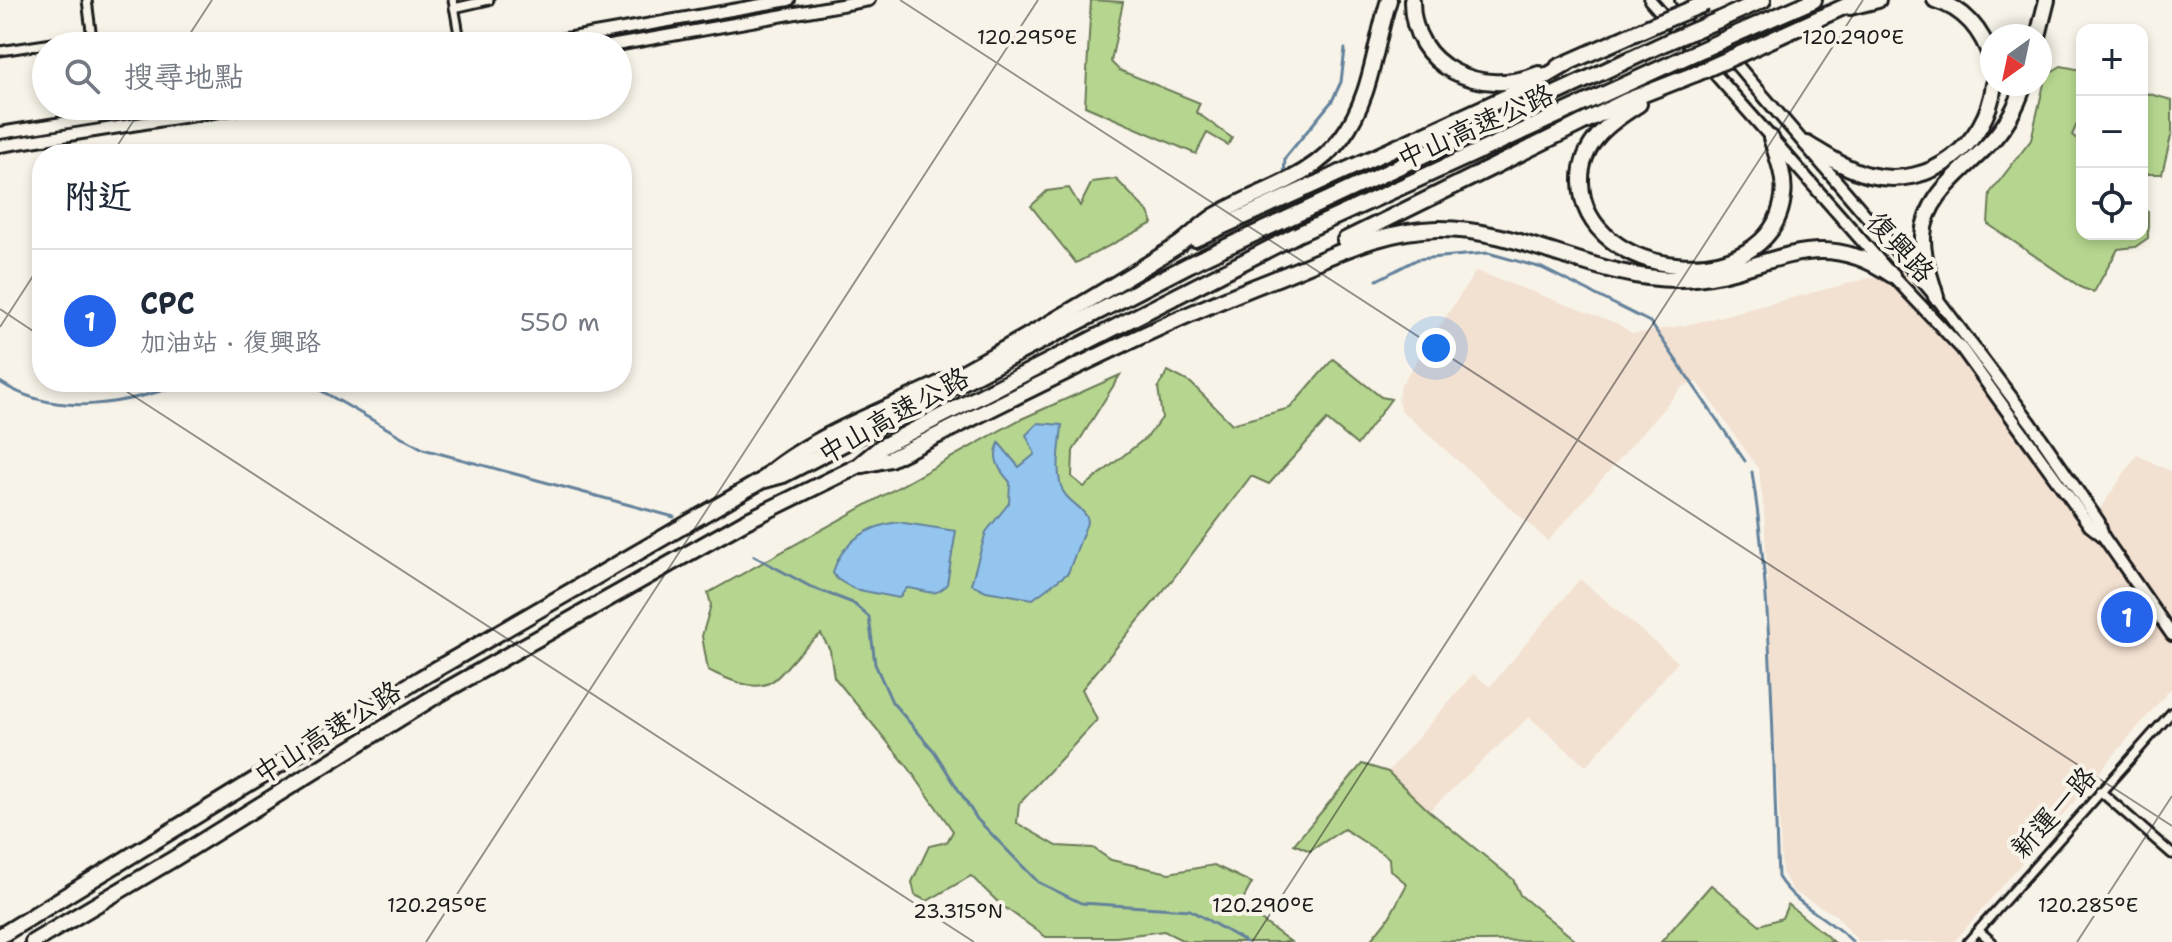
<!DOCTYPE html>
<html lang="zh-TW">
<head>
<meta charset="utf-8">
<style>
  :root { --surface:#fff; --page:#f6f6f7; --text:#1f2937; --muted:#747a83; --line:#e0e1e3; --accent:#2563eb }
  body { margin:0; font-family:"Shantell Sans","LXGW WenKai TC",sans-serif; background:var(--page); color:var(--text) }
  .controls { position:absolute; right:24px; top:24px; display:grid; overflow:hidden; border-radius:16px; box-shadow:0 4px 12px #0003 }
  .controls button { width:72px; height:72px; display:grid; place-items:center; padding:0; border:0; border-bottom:2px solid var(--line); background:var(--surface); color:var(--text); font:40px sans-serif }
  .compass { position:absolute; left:1980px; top:24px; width:72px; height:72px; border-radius:50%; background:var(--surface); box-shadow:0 4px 12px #0003; rotate:213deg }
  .you { position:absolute; left:1436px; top:348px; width:28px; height:28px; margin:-20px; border:6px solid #fff; border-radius:50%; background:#1a73e8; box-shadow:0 0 0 12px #1a73e833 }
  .badge { display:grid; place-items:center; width:52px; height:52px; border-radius:50%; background:var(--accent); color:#fff; font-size:26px; font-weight:700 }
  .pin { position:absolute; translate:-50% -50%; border:4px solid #fff; box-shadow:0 2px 8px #0006 }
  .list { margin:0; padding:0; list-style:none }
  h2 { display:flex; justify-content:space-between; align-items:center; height:104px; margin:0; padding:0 32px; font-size:34px }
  h2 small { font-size:26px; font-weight:400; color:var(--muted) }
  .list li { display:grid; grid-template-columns:52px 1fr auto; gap:24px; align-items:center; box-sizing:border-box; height:144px; padding:0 32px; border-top:2px solid var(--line) }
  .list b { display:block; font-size:30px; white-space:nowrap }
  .list p { margin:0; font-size:26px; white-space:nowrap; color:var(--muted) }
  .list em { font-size:26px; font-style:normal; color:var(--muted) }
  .icon { flex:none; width:44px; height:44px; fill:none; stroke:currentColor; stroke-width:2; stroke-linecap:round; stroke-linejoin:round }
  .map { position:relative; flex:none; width:2172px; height:942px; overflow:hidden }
  .search { position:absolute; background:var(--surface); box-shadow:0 4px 12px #0003; left:32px; top:32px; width:600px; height:88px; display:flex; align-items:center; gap:20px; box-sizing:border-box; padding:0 28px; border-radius:44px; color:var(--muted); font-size:30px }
  .panel { position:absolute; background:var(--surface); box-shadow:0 4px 12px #0003; left:32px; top:144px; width:600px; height:248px; border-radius:32px }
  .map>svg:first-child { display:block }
  .built { fill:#f2e0d0 }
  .green { fill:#b6d68f; stroke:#697956; stroke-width:2 }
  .water { fill:#93c5ef; stroke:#63819b; stroke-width:2 }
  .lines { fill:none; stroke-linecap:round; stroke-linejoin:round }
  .stream { stroke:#63819b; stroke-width:3 }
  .street-casing { stroke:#1c1c1c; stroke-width:13 }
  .secondary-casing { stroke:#1c1c1c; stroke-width:16 }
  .highway-casing { stroke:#1c1c1c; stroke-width:20 }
  .street { stroke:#f7f3e8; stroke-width:7 }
  .secondary { stroke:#f7f3e8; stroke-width:10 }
  .highway { stroke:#f7f3e8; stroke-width:14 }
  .highway-bridge-casing { stroke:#1c1c1c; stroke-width:20; stroke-linecap:butt }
  .highway-bridge { stroke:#f7f3e8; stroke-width:14 }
  .ticks { fill:none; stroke:#1c1c1c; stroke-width:2; stroke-opacity:0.45 }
  .labels { text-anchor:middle; stroke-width:8; stroke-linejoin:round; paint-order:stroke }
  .street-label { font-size:28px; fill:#1c1c1c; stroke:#f7f3e8 }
  .ticks-label { font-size:20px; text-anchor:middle; fill:#1c1c1c; stroke:#f7f3e8; stroke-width:8; stroke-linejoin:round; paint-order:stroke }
</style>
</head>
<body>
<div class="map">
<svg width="2172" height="942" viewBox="0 0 2172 942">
  <rect width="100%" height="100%" fill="#f7f3e8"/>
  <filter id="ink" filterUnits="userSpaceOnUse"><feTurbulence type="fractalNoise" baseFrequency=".0125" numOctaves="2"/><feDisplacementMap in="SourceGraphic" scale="16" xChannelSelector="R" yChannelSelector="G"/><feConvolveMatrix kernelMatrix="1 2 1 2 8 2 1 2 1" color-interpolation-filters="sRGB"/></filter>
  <g filter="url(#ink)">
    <g class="built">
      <path d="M1901,270L1971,351L2095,516L2137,455L2172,472V687L1954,942H1859L1836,915L1794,892L1782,872L1764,510L1759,470L1698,382L1682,387L1548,541L1402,411L1398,400L1401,385L1476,271L1618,324L1633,334L1687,325Z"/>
      <path d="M1580,579L1678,662L1586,766L1529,717L1429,811L1388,772L1473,674L1490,687Z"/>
    </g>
    <g class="green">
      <path d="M1091,0L1123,2L1111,62L1119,70L1200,103L1196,112L1232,138L1228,145L1207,133L1196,154L1085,106Z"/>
      <path d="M2061,66L2082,70V113L2072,135L2082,143V234H2142V210L2148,212V238L2135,247L2118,249L2094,292L2082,288L1988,224L1990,193L2031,140L2046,75Z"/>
      <path d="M2142,92L2172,100V132L2162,174H2142Z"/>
      <path d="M1116,179L1148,212L1153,223L1076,263L1031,206L1047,191L1069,188L1080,206L1092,182Z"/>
      <path d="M1333,359L1381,397L1391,399L1357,445L1327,420L1269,484L1251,476L1173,579L1082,689L1097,720L1019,804L1017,823L1057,846L1093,848L1111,860L1169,873L1214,865L1252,883L1240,905L1291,942H1186L1164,931L1116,937H1046L1000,904L971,876L927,901L915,895L912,882L929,846L947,842L953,831L908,767L834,677L830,650L821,634C770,670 785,708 708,670L702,636L711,605L708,593L1019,420L1120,375L1073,451L1072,477L1084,487L1148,436L1162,418L1158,387L1168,371L1191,383L1232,424L1290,408Z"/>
      <path d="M1362,764L1388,772L1429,811L1513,879L1520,895L1575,940L1369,942L1390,916L1407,884L1390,870L1389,858L1344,829L1310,851L1294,844Z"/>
      <path d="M1711,885L1760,925L1782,918L1788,904L1834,942H1661Z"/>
    </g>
    <g class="water">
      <path d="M1038,423L1062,425C1061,444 1054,472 1063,491C1069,503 1084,507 1088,520L1068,573L1033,599L986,591L971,584L986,532L1009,503L1010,482C1000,471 991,459 999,443L1019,467L1035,454L1026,435Z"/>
      <path d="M898,522L956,531L947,584C935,600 924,589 907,588L899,598L854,589L837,579L833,573C841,542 868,526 898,522Z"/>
    </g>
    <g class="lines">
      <g class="stream">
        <path d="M1284,177L1285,158L1332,101L1341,82L1345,49"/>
        <path d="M1377,280L1418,259L1488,253L1542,268L1650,322L1745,461"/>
        <path d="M0,382C59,421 128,402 190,382"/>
        <path d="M306,382L423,449L674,517"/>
        <path d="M1752,472C1773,606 1772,742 1778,877C1796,906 1829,918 1853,942"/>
        <path d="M754,556L811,587L853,603L869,617L875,664L892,702L934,751L977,819L1038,882L1081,903L1190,910L1246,942"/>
      </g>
      <g class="street-casing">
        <g id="street">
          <path d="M87,0L93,46"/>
          <path d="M453,0L461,46"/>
          <path d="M454,8L489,0"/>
          <path d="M0,51L92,37"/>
          <path d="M2100,791L2172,854"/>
          <path d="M1978,930L1992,942"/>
          <path d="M1968,942L2172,712"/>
        </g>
      </g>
      <g class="secondary-casing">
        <g id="secondary">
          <path d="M1650,0L1892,275L1962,349L2090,526L2103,536"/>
          <path d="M1681,0L1936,297L2031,423L2099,522L2103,536L2172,635"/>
          <path d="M526,46L789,0"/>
          <path d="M610,46L869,0"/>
          <path d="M0,133L169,106"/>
          <path d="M0,146L251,106"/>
        </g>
      </g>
      <g class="highway-casing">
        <g id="highway">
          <path d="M1412,0C1411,68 1482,98 1539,74"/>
          <path d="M1935,0C1965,9 1983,32 1992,61"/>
          <path d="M1850,7L1878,0"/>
          <path d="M1721,19L1763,0"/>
          <path d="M1734,35L1814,0"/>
          <path d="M2038,36L2047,0"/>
          <path d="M1749,50L1859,0"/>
          <path d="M1558,67L1653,25"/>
          <path d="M1639,104C1610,122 1580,143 1581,182C1583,281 1770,300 1783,197C1786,178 1777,156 1771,138"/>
          <path d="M1807,144C1827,156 1846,169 1869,175C1930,190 1987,145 1994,84"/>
          <path d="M1195,239L1526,88L1567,64"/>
          <path d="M1345,240L1626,101L1695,74"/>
          <path d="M1936,297C1931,278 1922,257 1923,236C1925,197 1961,173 1986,147C2003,130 2017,107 2024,84"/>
          <path d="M863,465L890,459C1016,397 1141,331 1272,280C1327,259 1377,230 1438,229C1522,228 1595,280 1679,279C1764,278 1810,219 1892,275"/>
          <path d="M764,478C811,434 908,402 967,370C1038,331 1109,289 1177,246C1190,237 1201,225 1215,216C1259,189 1310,181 1342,137C1372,97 1374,46 1389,0"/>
          <path d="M0,936L421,678L761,481L783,475L1198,260L1667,42"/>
          <path d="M33,942L175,858L434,697L744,522L858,466L881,447L1296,235L1681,59"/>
        </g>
      </g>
      <use href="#street" class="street"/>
      <use href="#secondary" class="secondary"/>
      <use href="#highway" class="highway"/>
      <g class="highway-bridge-casing">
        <g id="highway-bridge">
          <path d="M1653,25L1706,3"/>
          <path d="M1667,42L1721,19"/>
          <path d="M1681,59L1734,35"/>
          <path d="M1695,74L1749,50"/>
        </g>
      </g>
      <use href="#highway-bridge" class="highway-bridge"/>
    </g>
  </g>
  <path class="ticks" d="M900,0L2172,826M182,46L212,0M112,154L143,106M0,309L42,337M0,327L42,262M112,382L974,942M426,942L1038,0M1252,942L1863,0M2077,942L2172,796"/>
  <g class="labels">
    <g class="street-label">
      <text transform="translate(1475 126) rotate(-24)" y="10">中山高速公路</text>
      <text transform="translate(1901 247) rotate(47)" y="10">復興路</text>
      <text transform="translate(893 415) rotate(-29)" y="10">中山高速公路</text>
      <text transform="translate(327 732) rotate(-32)" y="10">中山高速公路</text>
      <text transform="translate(2053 812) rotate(-48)" y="10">新運一路</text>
    </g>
  </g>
  <g class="ticks-label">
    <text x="1853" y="44">120.290°E</text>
    <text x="1027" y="44">120.295°E</text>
    <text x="437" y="912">120.295°E</text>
    <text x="1263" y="912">120.290°E</text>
    <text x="2088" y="912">120.285°E</text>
    <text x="958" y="918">23.315°N</text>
  </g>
</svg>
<div class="controls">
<button>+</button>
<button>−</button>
<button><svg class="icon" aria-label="locate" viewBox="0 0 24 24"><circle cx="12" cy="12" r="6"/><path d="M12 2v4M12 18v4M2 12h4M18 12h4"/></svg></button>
</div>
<svg class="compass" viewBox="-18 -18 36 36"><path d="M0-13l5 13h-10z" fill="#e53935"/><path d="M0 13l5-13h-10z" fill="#747a83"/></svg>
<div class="you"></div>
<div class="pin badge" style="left:2127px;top:617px">1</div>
<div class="search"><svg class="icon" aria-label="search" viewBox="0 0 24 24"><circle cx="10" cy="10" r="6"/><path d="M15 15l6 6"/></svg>搜尋地點</div>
<section class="panel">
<h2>附近<small></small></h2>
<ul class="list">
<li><span class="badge">1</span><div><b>CPC</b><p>加油站 · 復興路</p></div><em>550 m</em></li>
</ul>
</section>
</div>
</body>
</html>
